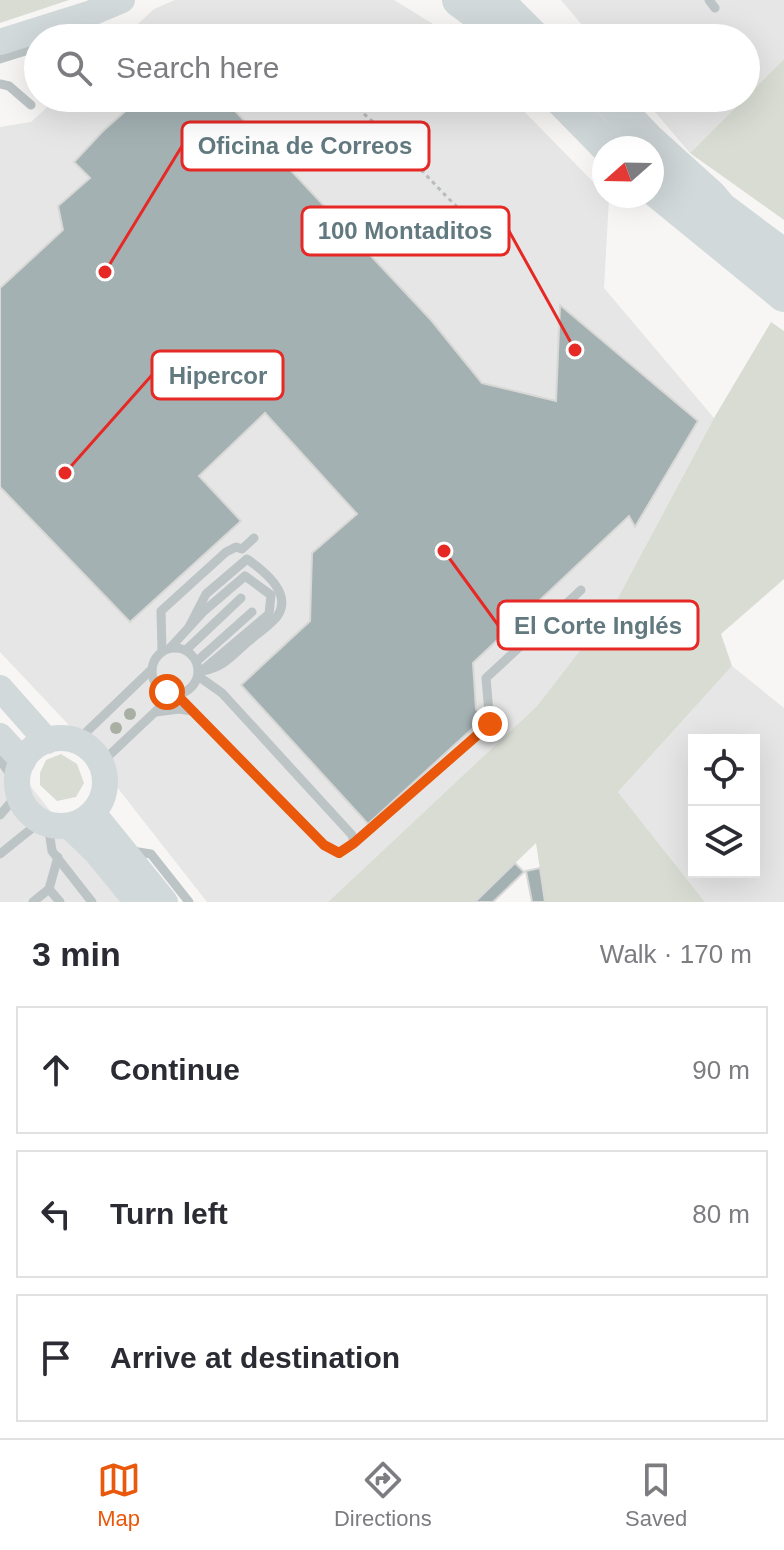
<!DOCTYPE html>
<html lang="en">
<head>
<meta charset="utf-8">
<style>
  :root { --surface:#fff; --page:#f7f7f7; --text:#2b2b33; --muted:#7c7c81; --line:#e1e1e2; --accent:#ea580c }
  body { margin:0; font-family:Helvetica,sans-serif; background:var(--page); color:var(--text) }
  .controls { position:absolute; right:24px; bottom:24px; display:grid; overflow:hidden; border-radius:0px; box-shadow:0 8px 32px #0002 }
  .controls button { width:72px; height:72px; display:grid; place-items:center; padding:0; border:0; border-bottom:2px solid var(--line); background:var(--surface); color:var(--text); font:40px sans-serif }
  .compass { position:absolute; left:592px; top:136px; width:72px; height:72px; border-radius:50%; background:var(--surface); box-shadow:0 8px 32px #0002; rotate:250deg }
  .stop { position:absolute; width:24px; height:24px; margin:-18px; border:6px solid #ea580c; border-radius:50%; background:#fff }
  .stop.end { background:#ea580c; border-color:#fff; box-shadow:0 2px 8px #0008 }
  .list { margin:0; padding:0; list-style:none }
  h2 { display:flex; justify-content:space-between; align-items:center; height:104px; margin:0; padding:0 32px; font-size:34px }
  h2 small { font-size:26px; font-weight:400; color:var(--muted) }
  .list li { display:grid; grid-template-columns:52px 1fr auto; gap:24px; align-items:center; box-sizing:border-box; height:128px; margin:0 16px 16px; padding:0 16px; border:2px solid var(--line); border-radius:0px }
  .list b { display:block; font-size:30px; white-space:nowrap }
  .list em { font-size:26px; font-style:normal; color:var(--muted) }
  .icon { flex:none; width:44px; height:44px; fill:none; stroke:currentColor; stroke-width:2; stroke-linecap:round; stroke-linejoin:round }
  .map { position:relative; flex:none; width:784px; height:902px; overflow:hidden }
  .search { position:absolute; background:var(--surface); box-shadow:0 8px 32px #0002; left:24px; right:24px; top:24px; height:88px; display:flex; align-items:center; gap:20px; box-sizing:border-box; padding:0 28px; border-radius:44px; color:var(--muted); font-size:30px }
  .sheet { height:536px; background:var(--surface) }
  nav { display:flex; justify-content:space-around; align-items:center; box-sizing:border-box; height:112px; border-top:2px solid var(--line); background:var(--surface); font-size:22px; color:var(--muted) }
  nav a { display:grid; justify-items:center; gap:4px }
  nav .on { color:var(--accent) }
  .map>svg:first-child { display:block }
  .built { fill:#e5e6e5; fill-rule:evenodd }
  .green { fill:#d8dcd3 }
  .building { fill:#a4b1b3; stroke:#d8d8d6; stroke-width:2 }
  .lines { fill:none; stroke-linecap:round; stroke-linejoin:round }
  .path { stroke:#b7bcbe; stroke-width:3; stroke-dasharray:4 4; stroke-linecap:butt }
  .service { stroke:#bdc4c6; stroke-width:9 }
  .secondary { stroke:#d2d9db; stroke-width:26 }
  .motorway { stroke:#d2d9db; stroke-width:34 }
  .tree { fill:#a9b0a3 }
  .route { stroke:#ea580c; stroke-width:10 }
  .leader { fill:none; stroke:#e62925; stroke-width:3 }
  .callout-dot { fill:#e62925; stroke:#fff; stroke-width:3 }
  .callout { fill:#fff; stroke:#e62925; stroke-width:3 }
  .callout-label { font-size:24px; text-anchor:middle; font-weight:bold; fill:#61797f }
</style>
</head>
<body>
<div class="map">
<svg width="784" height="902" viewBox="0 0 784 902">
  <rect width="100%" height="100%" fill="#f7f6f4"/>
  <g class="built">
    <path d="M175,0H394L446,32L452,38H123L154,9Z"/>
    <path d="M561,0H784V59L746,97V38H593Z"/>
    <path d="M57,98H511L604,193V196L609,198L604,288L714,418L612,609L537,706L328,902H207L66,722L0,652V127L31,122Z"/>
    <path d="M643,98H745L690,153Z"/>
    <path d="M732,666L784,708V902H705L618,792ZM694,740H754V872H694Z"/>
    <path d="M0,748L123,902H0Z"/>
  </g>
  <g class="green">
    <path d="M0,0H69L0,23Z"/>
    <path d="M784,59V220L690,153Z"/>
    <path d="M771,322L784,331V579L721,634L732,666L618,792L705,902H545L536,843L475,902H328L537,706L612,609L714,418Z"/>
    <path d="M61,754L77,764L84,783L76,797L57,801L40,785V773L46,760Z"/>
  </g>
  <g class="building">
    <path d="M140,98H223L431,320L482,383L556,401L560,305L698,421L635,527L629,516L473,663L476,709L484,718L368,824L241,685L310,621L312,553L357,514L265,413L199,476L241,521L130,622L0,487V288L63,230L58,206L90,178L74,162L103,131Z"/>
    <path d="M515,863L524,872L493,902H475Z"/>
    <path d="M540,868L545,902H532L526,871Z"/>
  </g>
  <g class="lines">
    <path class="path" d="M346,98L389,136L446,196L503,252"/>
    <g class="service">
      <path d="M709,0L715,8"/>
      <path d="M67,38L70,35L89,27"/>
      <path d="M0,59L38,47"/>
      <path d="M0,84L9,86L31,105"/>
      <path d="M189,627L206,594L247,559C263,570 292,593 278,615C273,623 257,634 249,641C232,655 225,667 202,671"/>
      <path d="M170,648L204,611L245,576L271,595L269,614L204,669"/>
      <circle cx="175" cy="671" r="23"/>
      <path d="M186,650L241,598"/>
      <path d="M162,652L161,611L226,552L236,547L242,549L254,538"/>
      <path d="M197,661L252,612"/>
      <path d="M176,694L324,845L339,853L354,843L352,835L222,693L198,676"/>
      <path d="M156,712L179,709L192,711"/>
      <path d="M77,741L152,669"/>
      <path d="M0,760L18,785"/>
      <path d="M101,763L174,694"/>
      <path d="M0,815L19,793"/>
      <path d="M48,824L52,851L92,902"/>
      <path d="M354,843L490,724L486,678L581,590"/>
      <path d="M132,851L151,854L189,902"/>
      <path d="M0,854L41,821"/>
      <path d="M49,889L58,857"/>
      <path d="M33,902L49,889L60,902"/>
    </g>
    <g class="secondary">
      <path d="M0,42L89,14L122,0"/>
      <path d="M0,688L47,741"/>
      <path d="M0,736L23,761"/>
      <circle cx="61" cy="782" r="44"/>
      <path d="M93,813L165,902"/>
      <path d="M69,826L97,853L137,902"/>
    </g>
    <g class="motorway">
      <path d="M459,0L474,11L502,38"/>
      <path d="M496,0L534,38"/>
      <path d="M560,98L609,148"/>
      <path d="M608,98L647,139L710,196L721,209L784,256"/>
      <path d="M652,187L784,295"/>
    </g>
  </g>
  <g class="tree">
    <circle cx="130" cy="714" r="6"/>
    <circle cx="116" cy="728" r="6"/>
  </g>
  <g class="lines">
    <path class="route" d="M167,692L176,694L324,845L339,853L354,843L490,724"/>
  </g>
  <path class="leader" d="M105 272L182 146M575 350L509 231M65 473L152 375M444 551L498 625"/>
  <g class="callout-dot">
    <circle cx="105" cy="272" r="8"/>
    <circle cx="575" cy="350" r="8"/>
    <circle cx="65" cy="473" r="8"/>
    <circle cx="444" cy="551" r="8"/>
  </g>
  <g class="callout">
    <rect x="182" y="122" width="247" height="48" rx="8"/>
    <rect x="302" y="207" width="207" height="48" rx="8"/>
    <rect x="152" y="351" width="131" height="48" rx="8"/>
    <rect x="498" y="601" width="200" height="48" rx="8"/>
  </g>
  <g class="callout-label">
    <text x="305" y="154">Oficina de Correos</text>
    <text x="405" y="239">100 Montaditos</text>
    <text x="218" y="384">Hipercor</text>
    <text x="598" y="634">El Corte Inglés</text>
  </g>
</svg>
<div class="controls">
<button><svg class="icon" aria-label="locate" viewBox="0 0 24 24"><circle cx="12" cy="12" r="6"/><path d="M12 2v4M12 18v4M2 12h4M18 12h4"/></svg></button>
<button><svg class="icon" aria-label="layers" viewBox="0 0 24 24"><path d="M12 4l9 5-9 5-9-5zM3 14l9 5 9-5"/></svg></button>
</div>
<svg class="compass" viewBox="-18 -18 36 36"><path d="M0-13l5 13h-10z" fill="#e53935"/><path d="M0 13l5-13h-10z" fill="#7c7c81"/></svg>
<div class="stop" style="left:167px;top:692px"></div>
<div class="stop end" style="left:490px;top:724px"></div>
<div class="search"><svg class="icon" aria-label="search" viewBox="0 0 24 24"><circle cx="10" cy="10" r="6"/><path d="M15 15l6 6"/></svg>Search here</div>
</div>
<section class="sheet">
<h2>3 min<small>Walk · 170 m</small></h2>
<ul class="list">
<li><svg class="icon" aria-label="ahead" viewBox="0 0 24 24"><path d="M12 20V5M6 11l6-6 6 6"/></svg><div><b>Continue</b></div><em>90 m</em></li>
<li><svg class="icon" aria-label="left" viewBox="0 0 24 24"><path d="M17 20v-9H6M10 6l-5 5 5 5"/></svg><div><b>Turn left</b></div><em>80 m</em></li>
<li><svg class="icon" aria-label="arrive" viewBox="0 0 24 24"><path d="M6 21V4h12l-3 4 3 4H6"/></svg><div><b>Arrive at destination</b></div></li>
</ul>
</section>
<nav>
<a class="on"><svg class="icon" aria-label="map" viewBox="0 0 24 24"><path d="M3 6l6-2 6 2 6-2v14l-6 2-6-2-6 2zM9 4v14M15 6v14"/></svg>Map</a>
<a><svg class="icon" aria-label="directions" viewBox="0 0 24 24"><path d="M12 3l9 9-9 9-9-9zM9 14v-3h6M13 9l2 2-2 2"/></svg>Directions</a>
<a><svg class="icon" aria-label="saved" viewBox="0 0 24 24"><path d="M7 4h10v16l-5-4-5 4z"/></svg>Saved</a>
</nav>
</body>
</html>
